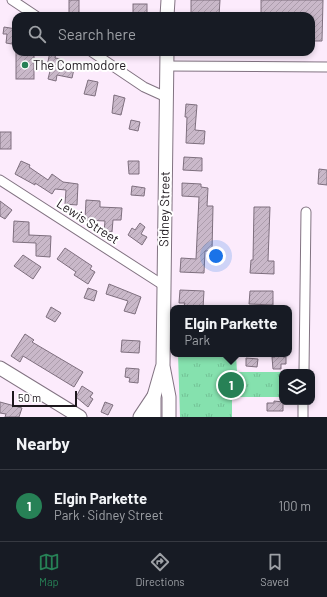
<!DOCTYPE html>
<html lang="en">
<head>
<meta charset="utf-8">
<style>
  :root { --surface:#171b24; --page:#20242c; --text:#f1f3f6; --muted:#9ea1a6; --line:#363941; --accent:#278156 }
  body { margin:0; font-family:Barlow,sans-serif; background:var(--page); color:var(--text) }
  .controls { position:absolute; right:12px; bottom:12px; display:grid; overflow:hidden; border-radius:8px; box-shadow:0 2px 6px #0003 }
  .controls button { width:36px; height:36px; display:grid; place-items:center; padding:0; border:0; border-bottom:1px solid var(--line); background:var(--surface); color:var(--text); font:20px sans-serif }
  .scale { position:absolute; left:12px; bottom:10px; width:65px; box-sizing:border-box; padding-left:4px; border:2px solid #1d171d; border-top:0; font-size:11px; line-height:14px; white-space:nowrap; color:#1d171d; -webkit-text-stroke:3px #fff; paint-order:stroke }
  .you { position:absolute; left:216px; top:256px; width:14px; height:14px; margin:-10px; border:3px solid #fff; border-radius:50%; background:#1a73e8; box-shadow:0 0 0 6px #1a73e833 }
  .badge { display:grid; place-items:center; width:26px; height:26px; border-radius:50%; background:var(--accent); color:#fff; font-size:13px; font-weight:700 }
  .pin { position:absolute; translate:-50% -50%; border:2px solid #fff; box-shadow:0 1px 4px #0006 }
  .popup { position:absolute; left:170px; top:305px; width:122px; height:52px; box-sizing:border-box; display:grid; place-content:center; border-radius:8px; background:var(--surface); filter:drop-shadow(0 1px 3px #0005); font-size:13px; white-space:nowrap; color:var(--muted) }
  .popup b { font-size:15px; color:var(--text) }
  .popup::after { content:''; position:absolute; left:50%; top:100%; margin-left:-8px; border:8px solid transparent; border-top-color:var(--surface) }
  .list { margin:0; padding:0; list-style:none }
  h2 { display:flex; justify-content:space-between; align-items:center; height:52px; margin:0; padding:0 16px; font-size:17px }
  h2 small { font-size:13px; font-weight:400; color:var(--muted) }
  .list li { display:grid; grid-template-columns:26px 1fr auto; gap:12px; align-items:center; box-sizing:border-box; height:72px; padding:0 16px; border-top:1px solid var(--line) }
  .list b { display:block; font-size:15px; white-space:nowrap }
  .list p { margin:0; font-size:13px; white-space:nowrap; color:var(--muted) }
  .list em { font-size:13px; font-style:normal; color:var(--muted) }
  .icon { flex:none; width:22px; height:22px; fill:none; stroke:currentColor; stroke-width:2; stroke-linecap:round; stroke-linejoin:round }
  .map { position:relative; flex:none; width:327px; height:417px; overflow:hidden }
  .search { position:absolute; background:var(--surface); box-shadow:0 2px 6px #0003; left:12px; right:12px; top:12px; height:44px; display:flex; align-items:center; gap:10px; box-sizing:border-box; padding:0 14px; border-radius:12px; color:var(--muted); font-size:15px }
  .sheet { height:124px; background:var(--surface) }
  nav { display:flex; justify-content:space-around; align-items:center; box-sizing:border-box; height:56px; border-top:1px solid var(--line); background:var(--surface); font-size:11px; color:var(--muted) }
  nav a { display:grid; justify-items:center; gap:2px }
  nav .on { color:var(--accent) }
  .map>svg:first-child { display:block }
  .park { fill:url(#park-tufts) }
  .building { fill:url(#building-hatch); stroke:#7e6f7e }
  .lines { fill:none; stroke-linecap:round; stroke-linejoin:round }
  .street-casing { stroke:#827382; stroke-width:11 }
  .secondary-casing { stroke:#827382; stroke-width:15 }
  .street { stroke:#fff; stroke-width:9 }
  .secondary { stroke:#fff; stroke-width:13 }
  .poi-dot { fill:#278156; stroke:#fff; stroke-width:1.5 }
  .labels { text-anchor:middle; stroke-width:4; stroke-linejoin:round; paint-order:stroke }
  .poi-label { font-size:13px; fill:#1d171d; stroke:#fff; text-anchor:start }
  .street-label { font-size:13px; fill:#1d171d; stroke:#fff }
</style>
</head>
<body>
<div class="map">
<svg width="327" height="417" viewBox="0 0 327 417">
  <defs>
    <pattern id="park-tufts" width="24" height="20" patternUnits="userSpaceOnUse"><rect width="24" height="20" fill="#85e1ae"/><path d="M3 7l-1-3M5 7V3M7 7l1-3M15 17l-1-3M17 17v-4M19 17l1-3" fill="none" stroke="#72c095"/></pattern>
    <pattern id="building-hatch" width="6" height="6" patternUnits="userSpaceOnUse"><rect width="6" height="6" fill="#c9b8c9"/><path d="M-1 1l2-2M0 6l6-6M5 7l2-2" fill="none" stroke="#ac9dac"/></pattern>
  </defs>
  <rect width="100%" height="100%" fill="#fcebfc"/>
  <path class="park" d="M178,354H236L237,372H294H282V397H232V417H180Z"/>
  <g class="building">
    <rect x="69" y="0" width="10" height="15"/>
    <path d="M191,0H220L219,16H191Z"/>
    <path d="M261,0H323L322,41H311V16H261Z"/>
    <rect x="133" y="4" width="14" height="12"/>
    <path d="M4,27L16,29L12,44L6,43L7,34H3Z"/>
    <rect x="16" y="52" width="18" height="27"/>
    <path d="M50,52H56L55,58L61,59L60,63L70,65V68L74,69L72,78L57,75L56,81L48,79L51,67L47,66Z"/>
    <path d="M88,80L98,82L95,96L84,94Z"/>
    <path d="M114,95L125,98L121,115L112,113Z"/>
    <path d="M186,104L197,105L195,130L205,131L204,144L186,143L187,117H185Z"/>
    <path d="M131,120L140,122L138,131L129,129Z"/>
    <rect x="0" y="132" width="11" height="17"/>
    <path d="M184,157L202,158V171L183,170Z"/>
    <path d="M21,161L30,165L29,167L48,180L52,174L63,182L78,184L77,205L65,204L66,190L55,189L52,194L35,183V185L15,174Z"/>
    <path d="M128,161H139V174H129Z"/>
    <path d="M319,169L327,170V185L318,184Z"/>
    <path d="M182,183L201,184V187L208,188L207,206H213L212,251H205L204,273L180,272L181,258L196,259L199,197L182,196Z"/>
    <path d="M132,186L145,188L144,196L131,195Z"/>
    <path d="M86,200L100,201V207L122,208L121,220H113L112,232H104L105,221L85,220Z"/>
    <path d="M0,201L12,210L5,219L0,216Z"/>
    <path d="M254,207H270L268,261H274V274L250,273L251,260H253Z"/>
    <path d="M14,221L29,222V235L51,236L50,257L36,256V243L13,242Z"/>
    <path d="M140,223L145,227L141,234L147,237L142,245L128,235L132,228L135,230Z"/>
    <path d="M65,248L92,266L90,269L95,272L88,284L74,275L76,272L57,259Z"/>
    <path d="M23,255L41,267L33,279L14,266Z"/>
    <path d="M109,284L141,297L135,314L124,311L128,301L106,294Z"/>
    <path d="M88,288L97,291L94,301L84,298Z"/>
    <path d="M180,290L204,291L203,308H183L185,303H179Z"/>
    <path d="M250,291H273V305L249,304Z"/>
    <path d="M51,307L61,313L55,322L46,317Z"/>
    <path d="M25,334L34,340L32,342L83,372L74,387L23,356L20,362L11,356Z"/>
    <path d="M122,340L140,341L139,353L121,352Z"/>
    <path d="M275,354H283V357H286V364H281V369H273L272,357H275Z"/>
    <path d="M246,358L258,359L257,367L246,366Z"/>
    <path d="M126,368L139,369L138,383L129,382L130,378L125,377Z"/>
    <path d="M82,386L93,393L90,397L93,399L88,407L76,397Z"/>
    <path d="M274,401L283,402V411H267V403H274Z"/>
    <path d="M0,402L22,408L19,417H5L6,414L0,413Z"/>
    <path d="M105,402L113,405L108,415L101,412Z"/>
  </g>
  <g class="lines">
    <g class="street-casing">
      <g id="street">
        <path d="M12,0L36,16"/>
        <path d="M92,52L144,87L166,97"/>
        <path d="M166,66L327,67"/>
        <path d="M0,180L163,285"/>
        <path d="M304,372L306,212"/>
        <path d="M303,417V402"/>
      </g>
    </g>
    <g class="secondary-casing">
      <g id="secondary">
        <path d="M167,16L168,0"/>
        <path d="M167,52L163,366L169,397V417"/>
        <path d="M0,368L80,417"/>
        <path d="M140,417L154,396"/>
        <path d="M154,417V396L162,368"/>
      </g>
    </g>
    <use href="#street" class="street"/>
    <use href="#secondary" class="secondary"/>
  </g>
  <circle class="poi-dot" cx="25" cy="65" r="4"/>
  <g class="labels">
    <g class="poi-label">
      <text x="33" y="70">The Commodore</text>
    </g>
    <g class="street-label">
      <text transform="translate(164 209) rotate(-89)" y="5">Sidney Street</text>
      <text transform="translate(88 221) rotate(33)" y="5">Lewis Street</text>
    </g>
  </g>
</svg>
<div class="controls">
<button><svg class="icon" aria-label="layers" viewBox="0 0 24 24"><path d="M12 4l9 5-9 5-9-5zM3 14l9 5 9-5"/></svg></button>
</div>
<div class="scale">50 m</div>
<div class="you"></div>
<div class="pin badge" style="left:231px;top:385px">1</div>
<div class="popup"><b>Elgin Parkette</b>Park</div>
<div class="search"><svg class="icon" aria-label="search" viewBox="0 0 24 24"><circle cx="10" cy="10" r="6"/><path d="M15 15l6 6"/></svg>Search here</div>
</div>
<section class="sheet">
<h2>Nearby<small></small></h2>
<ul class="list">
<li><span class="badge">1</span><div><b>Elgin Parkette</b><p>Park · Sidney Street</p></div><em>100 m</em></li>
</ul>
</section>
<nav>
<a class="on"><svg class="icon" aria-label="map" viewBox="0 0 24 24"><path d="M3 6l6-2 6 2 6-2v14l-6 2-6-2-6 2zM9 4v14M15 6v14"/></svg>Map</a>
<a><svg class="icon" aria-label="directions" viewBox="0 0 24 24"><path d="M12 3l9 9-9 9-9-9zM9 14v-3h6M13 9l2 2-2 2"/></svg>Directions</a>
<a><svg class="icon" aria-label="saved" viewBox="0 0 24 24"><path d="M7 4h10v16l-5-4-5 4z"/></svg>Saved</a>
</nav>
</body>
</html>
